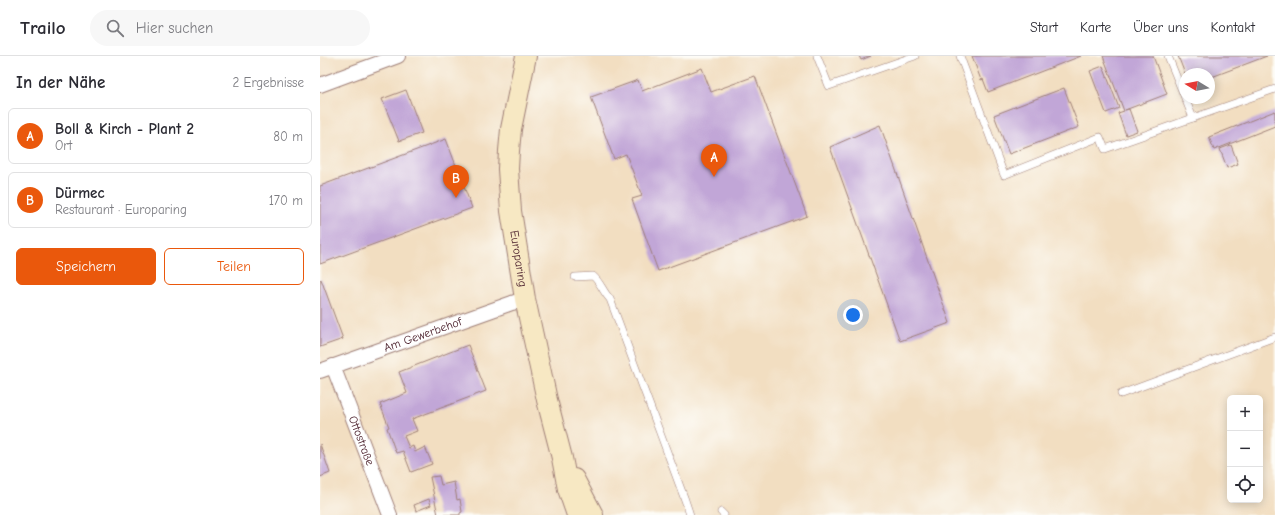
<!DOCTYPE html>
<html lang="de">
<head>
<meta charset="utf-8">
<style>
  :root { --surface:#fff; --page:#f7f7f7; --text:#2b2b33; --muted:#7c7c81; --line:#e1e1e2; --accent:#ea580c }
  body { margin:0; font-family:"Comic Neue",sans-serif; background:var(--page); color:var(--text) }
  .controls { position:absolute; right:12px; bottom:12px; display:grid; overflow:hidden; border-radius:6px; box-shadow:0 2px 10px #0003 }
  .controls button { width:36px; height:36px; display:grid; place-items:center; padding:0; border:0; border-bottom:1px solid var(--line); background:var(--surface); color:var(--text); font:20px sans-serif }
  .compass { position:absolute; left:859px; top:12px; width:36px; height:36px; border-radius:50%; background:var(--surface); box-shadow:0 2px 10px #0003; rotate:280deg }
  .you { position:absolute; left:533px; top:259px; width:14px; height:14px; margin:-10px; border:3px solid #fff; border-radius:50%; background:#1a73e8; box-shadow:0 0 0 6px #1a73e833 }
  .badge { display:grid; place-items:center; width:26px; height:26px; border-radius:50%; background:var(--accent); color:#fff; font-size:13px; font-weight:700 }
  .pin { position:absolute; translate:-50% -33px; filter:drop-shadow(0 1px 2px #0008) }
  .pin::after { content:''; position:absolute; top:21px; width:14px; height:12px; background:inherit; clip-path:polygon(0 0,100% 0,50% 100%) }
  .list { margin:0; padding:0; list-style:none }
  h2 { display:flex; justify-content:space-between; align-items:center; height:52px; margin:0; padding:0 16px; font-size:17px }
  h2 small { font-size:13px; font-weight:400; color:var(--muted) }
  .list li { display:grid; grid-template-columns:26px 1fr auto; gap:12px; align-items:center; box-sizing:border-box; height:56px; margin:0 8px 8px; padding:0 8px; border:1px solid var(--line); border-radius:6px }
  .list b { display:block; font-size:15px; white-space:nowrap }
  .list p { margin:0; font-size:13px; white-space:nowrap; color:var(--muted) }
  .list em { font-size:13px; font-style:normal; color:var(--muted) }
  .actions { display:flex; gap:8px; padding:12px 16px }
  .actions a { flex:1; padding:9px 0; border:1px solid var(--accent); border-radius:6px; text-align:center; font-size:14px; color:var(--accent) }
  .actions .main { background:var(--accent); color:#fff }
  .icon { flex:none; width:22px; height:22px; fill:none; stroke:currentColor; stroke-width:2; stroke-linecap:round; stroke-linejoin:round }
  .map { position:relative; flex:none; width:955px; height:459px; overflow:hidden }
  header { display:flex; align-items:center; gap:24px; box-sizing:border-box; height:56px; padding:0 20px; background:var(--surface); border-bottom:1px solid var(--line) }
  header strong { font-size:19px }
  nav { display:flex; gap:22px; margin-inline-start:auto; font-size:14px }
  .search { width:280px; height:36px; background:var(--page); display:flex; align-items:center; gap:10px; box-sizing:border-box; padding:0 14px; border-radius:22px; color:var(--muted); font-size:15px }
  main { display:flex }
  aside { flex:1; background:var(--surface) }
  .map>svg:first-child { display:block }
  .building { fill:#c1a6d7 }
  .lines { fill:none; stroke-linecap:round; stroke-linejoin:round }
  .lane-casing { stroke:#9e7e76; stroke-width:8 }
  .street-casing { stroke:#9e7e76; stroke-width:16 }
  .secondary-casing { stroke:#9e7e76; stroke-width:22 }
  .lane { stroke:#fff; stroke-width:7 }
  .street { stroke:#fff; stroke-width:14 }
  .secondary { stroke:#f7e8c3; stroke-width:20 }
  .labels { text-anchor:middle; stroke-width:3; stroke-linejoin:round; paint-order:stroke }
  .street-label { font-size:12px; fill:#4a1f2b; stroke:#fdfcf7 }
</style>
</head>
<body>
<header>
<strong>Trailo</strong>
<div class="search"><svg class="icon" aria-label="search" viewBox="0 0 24 24"><circle cx="10" cy="10" r="6"/><path d="M15 15l6 6"/></svg>Hier suchen</div>
<nav><a>Start</a><a>Karte</a><a>Über uns</a><a>Kontakt</a></nav>
</header>
<main>
<aside>
<h2>In der Nähe<small>2 Ergebnisse</small></h2>
<ul class="list">
<li><span class="badge">A</span><div><b>Boll &amp; Kirch - Plant 2</b><p>Ort</p></div><em>80 m</em></li>
<li><span class="badge">B</span><div><b>Dürmec</b><p>Restaurant · Europaring</p></div><em>170 m</em></li>
</ul>
<div class="actions"><a class="main">Speichern</a><a>Teilen</a></div>
</aside>
<div class="map">
<svg width="955" height="459" viewBox="0 0 955 459">
  <rect width="100%" height="100%" fill="#fdfcf7"/>
  <filter id="ink" filterUnits="userSpaceOnUse"><feTurbulence type="fractalNoise" baseFrequency=".025" numOctaves="2"/><feDisplacementMap in="SourceGraphic" scale="8" xChannelSelector="R" yChannelSelector="G"/><feConvolveMatrix kernelMatrix="1 2 1 2 8 2 1 2 1" color-interpolation-filters="sRGB"/></filter>
  <filter id="wash" filterUnits="userSpaceOnUse"><feTurbulence type="fractalNoise" baseFrequency=".012" numOctaves="4" result="noise"/><feDisplacementMap in="SourceGraphic" scale="16" xChannelSelector="R" yChannelSelector="G"/><feGaussianBlur stdDeviation="0.9" result="paint"/><feColorMatrix in="noise" values="0 0 0 0 0 0 0 0 0 0 0 0 0 0 0 0 0 1.4 0 .05"/><feComposite in="paint" operator="in"/></filter>
  <g filter="url(#wash)">
    <rect width="100%" height="100%" fill="#f2dec1"/>
    <g id="blocks">
      <g class="building">
        <path d="M539,0H551L541,4Z"/>
        <path d="M652,0H761L668,36L663,23L661,24Z"/>
        <path d="M783,0H833L847,38L805,54L809,53L817,75L806,79L798,57L804,55Z"/>
        <path d="M858,0H947L889,22V18H865Z"/>
        <path d="M783,10L799,52L786,57L770,15Z"/>
        <path d="M382,12L391,36L435,20L487,160L338,215L312,143L322,140L306,98L294,103L271,41L318,24L322,35Z"/>
        <path d="M744,32L759,71L689,98L674,59Z"/>
        <path d="M86,34L102,77L79,85L62,43Z"/>
        <path d="M955,55V70L894,94L889,81Z"/>
        <path d="M560,69L630,267L580,285L510,91Z"/>
        <path d="M126,83L152,152L0,208V130Z"/>
        <path d="M911,89L918,108L907,112L900,93Z"/>
        <path d="M1,223L23,283L0,291V224Z"/>
        <path d="M148,289L166,335L92,363L97,375L84,380L89,392L93,390L95,396L105,391L112,408L91,416L83,395L76,397L67,372L69,371L60,348L87,337L79,316Z"/>
        <path d="M0,388L10,417L0,421Z"/>
        <path d="M119,420L121,429L134,426L137,444L140,443L142,456L140,457V459H118L110,421Z"/>
        <path d="M109,443L111,449L96,455L94,449Z"/>
      </g>
    </g>
  </g>
  <g filter="url(#ink)">
    <use href="#blocks" fill-opacity="0" stroke="#9e7e76" stroke-width="1"/>
    <g class="lines">
      <g class="lane-casing">
        <g id="lane">
          <path d="M497,0L509,30L595,0"/>
          <path d="M640,0L684,119L780,81L785,93L955,33"/>
          <path d="M848,0L873,62"/>
          <path d="M255,221L273,220C281,227 283,236 290,243L365,444L370,459H369"/>
          <path d="M801,338L955,281"/>
          <path d="M401,456L404,459"/>
        </g>
      </g>
      <g class="street-casing">
        <g id="street">
          <path d="M0,29L78,0"/>
          <path id="s1" d="M13,310L70,459"/>
          <path id="s2" d="M0,315L192,247L205,243"/>
        </g>
      </g>
      <g class="secondary-casing">
        <g id="secondary">
          <path id="s3" d="M206,0L191,73L189,95L188,113L191,155L205,243L227,344L242,402L248,433L257,459"/>
          <path d="M254,423L273,459"/>
        </g>
      </g>
      <use href="#lane" class="lane"/>
      <use href="#street" class="street"/>
      <use href="#secondary" class="secondary"/>
    </g>
  </g>
  <g class="labels">
    <g class="street-label">
      <text dy="4" stroke="none"><textPath href="#s3" startOffset="205">Europaring</textPath></text>
      <text dy="4" stroke="none"><textPath href="#s2" startOffset="109">Am Gewerbehof</textPath></text>
      <text dy="4" stroke="none"><textPath href="#s1" startOffset="80">Ottostraße</textPath></text>
    </g>
  </g>
</svg>
<div class="controls">
<button>+</button>
<button>−</button>
<button><svg class="icon" aria-label="locate" viewBox="0 0 24 24"><circle cx="12" cy="12" r="6"/><path d="M12 2v4M12 18v4M2 12h4M18 12h4"/></svg></button>
</div>
<svg class="compass" viewBox="-18 -18 36 36"><path d="M0-13l5 13h-10z" fill="#e53935"/><path d="M0 13l5-13h-10z" fill="#7c7c81"/></svg>
<div class="you"></div>
<div class="pin badge" style="left:394px;top:121px">A</div>
<div class="pin badge" style="left:136px;top:142px">B</div>
</div>
</main>
</body>
</html>
